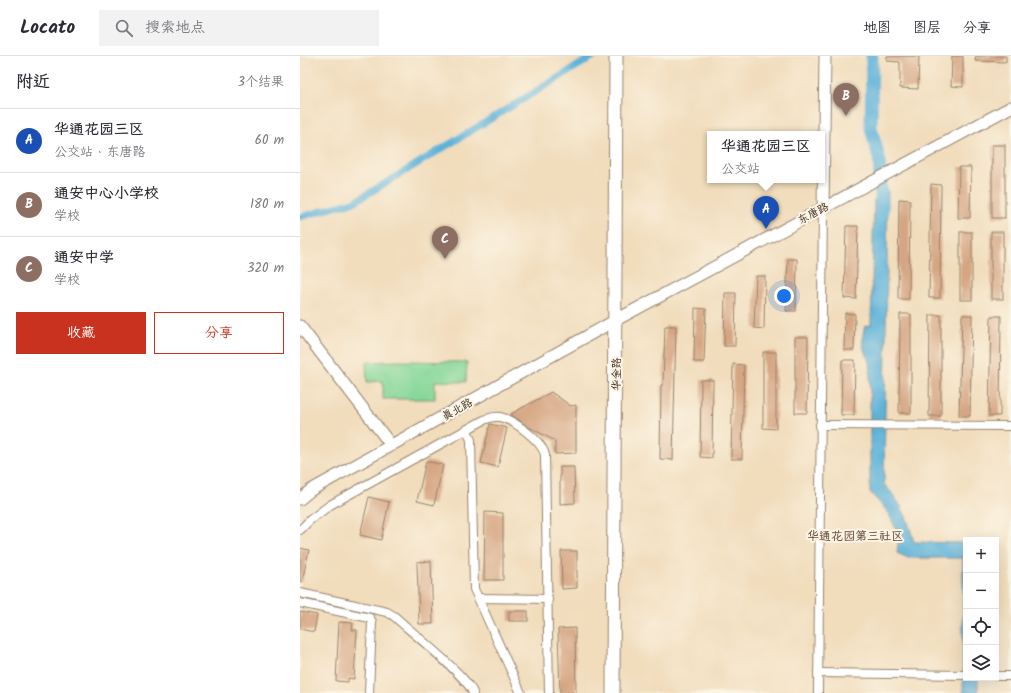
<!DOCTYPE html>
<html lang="zh">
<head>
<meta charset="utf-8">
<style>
  :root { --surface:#fff; --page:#f2f2f3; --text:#2b2b33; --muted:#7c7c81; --line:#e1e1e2; --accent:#c8321e }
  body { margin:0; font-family:Kalam,"LXGW WenKai TC",sans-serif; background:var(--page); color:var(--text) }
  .controls { position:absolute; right:12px; bottom:12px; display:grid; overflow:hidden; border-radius:0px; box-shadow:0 4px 16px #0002 }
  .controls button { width:36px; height:36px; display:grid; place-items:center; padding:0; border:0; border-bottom:1px solid var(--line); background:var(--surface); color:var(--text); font:20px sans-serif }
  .you { position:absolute; left:484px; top:240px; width:14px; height:14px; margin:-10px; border:3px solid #fff; border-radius:50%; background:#1a73e8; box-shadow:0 0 0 6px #1a73e833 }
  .badge { display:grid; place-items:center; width:26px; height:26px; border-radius:50%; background:var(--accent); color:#fff; font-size:13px; font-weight:700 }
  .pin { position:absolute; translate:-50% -33px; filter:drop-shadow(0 1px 2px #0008) }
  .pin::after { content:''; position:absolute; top:21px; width:14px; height:12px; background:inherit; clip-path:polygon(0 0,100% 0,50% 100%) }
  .popup { position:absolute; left:407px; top:75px; width:118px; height:52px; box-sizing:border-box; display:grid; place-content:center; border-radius:0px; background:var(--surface); filter:drop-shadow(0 1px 3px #0005); font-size:13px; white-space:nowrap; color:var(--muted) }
  .popup b { font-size:15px; color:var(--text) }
  .popup::after { content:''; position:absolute; left:50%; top:100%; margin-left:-8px; border:8px solid transparent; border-top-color:var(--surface) }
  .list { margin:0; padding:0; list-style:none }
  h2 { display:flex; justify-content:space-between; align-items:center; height:52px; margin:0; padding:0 16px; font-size:17px }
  h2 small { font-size:13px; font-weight:400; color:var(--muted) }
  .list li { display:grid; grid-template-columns:26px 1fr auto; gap:12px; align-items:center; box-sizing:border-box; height:64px; padding:0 16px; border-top:1px solid var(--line) }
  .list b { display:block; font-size:15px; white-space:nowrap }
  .list p { margin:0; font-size:13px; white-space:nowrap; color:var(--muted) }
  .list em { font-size:13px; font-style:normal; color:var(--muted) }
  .actions { display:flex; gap:8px; padding:12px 16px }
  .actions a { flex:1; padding:9px 0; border:1px solid var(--accent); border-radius:0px; text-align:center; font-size:14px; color:var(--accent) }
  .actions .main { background:var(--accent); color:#fff }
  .icon { flex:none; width:22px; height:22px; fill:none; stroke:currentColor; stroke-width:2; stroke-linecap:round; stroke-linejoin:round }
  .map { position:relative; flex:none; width:711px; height:637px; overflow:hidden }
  header { display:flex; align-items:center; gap:24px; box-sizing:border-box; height:56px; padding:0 20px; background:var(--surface); border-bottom:1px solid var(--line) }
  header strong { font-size:19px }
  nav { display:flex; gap:22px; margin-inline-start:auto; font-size:14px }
  .search { width:280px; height:36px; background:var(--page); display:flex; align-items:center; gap:10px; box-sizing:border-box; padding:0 14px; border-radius:0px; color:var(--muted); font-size:15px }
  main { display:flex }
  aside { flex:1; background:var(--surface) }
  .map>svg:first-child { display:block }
  .green { fill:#83d698; stroke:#5f805b }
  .water { fill:#5db2d9; stroke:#4c6e7c }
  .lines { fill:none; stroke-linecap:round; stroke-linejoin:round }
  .canal { stroke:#5db2d9; stroke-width:7 }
  .river { stroke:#5db2d9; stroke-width:13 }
  .building { fill:#d6a582 }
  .minor-casing { stroke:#96836c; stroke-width:10 }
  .tertiary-casing { stroke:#96836c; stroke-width:13 }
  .primary-casing { stroke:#96836c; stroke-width:15 }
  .minor { stroke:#fff; stroke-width:8 }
  .tertiary { stroke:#fff; stroke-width:11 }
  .primary { stroke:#fff; stroke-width:13 }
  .labels { text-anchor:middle; stroke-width:4; stroke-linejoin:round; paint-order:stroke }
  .street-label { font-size:11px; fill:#3b2a1e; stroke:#fcf5e5 }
  .neighbourhood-label { font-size:12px; font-weight:bold; fill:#715541; stroke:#fcf5e5 }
</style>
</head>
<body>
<header>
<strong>Locato</strong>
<div class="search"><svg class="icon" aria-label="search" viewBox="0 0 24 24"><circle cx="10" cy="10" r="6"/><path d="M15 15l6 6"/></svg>搜索地点</div>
<nav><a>地图</a><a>图层</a><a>分享</a></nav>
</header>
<main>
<aside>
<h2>附近<small>3个结果</small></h2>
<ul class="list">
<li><span class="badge" style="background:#1a4fb4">A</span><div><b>华通花园三区</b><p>公交站 · 东唐路</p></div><em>60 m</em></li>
<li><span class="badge" style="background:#8d6e63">B</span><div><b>通安中心小学校</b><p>学校</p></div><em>180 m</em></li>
<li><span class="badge" style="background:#8d6e63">C</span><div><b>通安中学</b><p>学校</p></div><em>320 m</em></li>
</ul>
<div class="actions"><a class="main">收藏</a><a>分享</a></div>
</aside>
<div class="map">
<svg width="711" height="637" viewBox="0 0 711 637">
  <rect width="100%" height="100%" fill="#fcf5e5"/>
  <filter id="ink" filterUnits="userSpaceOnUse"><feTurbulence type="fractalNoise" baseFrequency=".025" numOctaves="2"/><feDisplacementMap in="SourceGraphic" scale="8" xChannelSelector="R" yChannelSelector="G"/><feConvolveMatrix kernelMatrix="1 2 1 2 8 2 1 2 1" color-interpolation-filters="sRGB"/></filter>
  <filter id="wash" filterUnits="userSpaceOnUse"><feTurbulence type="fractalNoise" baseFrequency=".012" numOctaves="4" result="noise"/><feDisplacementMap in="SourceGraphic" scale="16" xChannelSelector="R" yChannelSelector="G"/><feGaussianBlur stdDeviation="0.9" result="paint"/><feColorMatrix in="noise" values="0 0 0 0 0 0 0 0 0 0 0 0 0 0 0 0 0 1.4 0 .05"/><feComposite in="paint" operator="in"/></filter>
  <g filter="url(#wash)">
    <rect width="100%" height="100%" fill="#f1dcbb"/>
    <path class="green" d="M99,305L167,306L166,326L135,325V343H83V325L67,326L66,306Z"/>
    <path class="water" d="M588,135L584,428C603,450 606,458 614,486L666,487V622H678V637H663V502H608L597,497L599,479L588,456L570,436V305C562,295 561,282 565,270L571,269L574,144Z"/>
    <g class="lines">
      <path class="canal" d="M0,161L56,145L294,0"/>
      <path class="river" d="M572,0L571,72L579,102L582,156"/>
    </g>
    <g id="blocks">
      <g class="building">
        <path d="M587,0H619L618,33L600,32V6L587,5Z"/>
        <path d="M652,0H663V31L651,30Z"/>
        <path d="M676,0H706V6L675,5Z"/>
        <rect x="692" y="89" width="13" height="73"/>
        <path d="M659,111H671L670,162H658Z"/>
        <path d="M631,128L641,129L640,242H629Z"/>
        <path d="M599,143L610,144L609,243H598Z"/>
        <path d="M546,170H558L556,243L544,242Z"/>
        <rect x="660" y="176" width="12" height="68"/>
        <rect x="691" y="176" width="12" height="67"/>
        <path d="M488,203H497L496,255H486Z"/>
        <path d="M456,220H465L464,273L454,272Z"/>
        <path d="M425,237H436L435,290H424Z"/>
        <path d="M395,252L406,253L404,306H394Z"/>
        <path d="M545,257L555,258L554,294H544Z"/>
        <path d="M600,258H611V357H599Z"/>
        <path d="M630,259H641V360H629Z"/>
        <path d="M662,259H672L670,360H659Z"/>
        <path d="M691,260H701L700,360H689Z"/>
        <path d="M365,270H376L373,404L360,403L361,329H363Z"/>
        <path d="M495,281H508L507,357H495Z"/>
        <path d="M463,296H476V373L463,372Z"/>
        <path d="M542,304H555L554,359H541Z"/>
        <path d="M433,308L444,309L442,403H431Z"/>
        <path d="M401,324H413L412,402L400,401Z"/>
        <path d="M251,336L271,350L276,349V397L255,398V385L227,370L211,358Z"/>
        <path d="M190,368L207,372L198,411L181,407Z"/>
        <path d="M126,405L143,409L134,449L117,445Z"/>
        <path d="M260,411H274L275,447L260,448Z"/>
        <path d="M69,441L89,446L81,484L60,479Z"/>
        <path d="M185,456L203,457V524H184Z"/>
        <path d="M0,492L9,494L2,526H0Z"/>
        <path d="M261,495H277V532L262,533Z"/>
        <path d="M131,505L133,568H119L117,506Z"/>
        <rect x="209" y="555" width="19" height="10"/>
        <path d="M0,556L17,559L14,576L0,573Z"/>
        <path d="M39,566L53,567L52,574H57L54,623L48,622V626L36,625Z"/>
        <path d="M275,572L276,637H260L258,573Z"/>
      </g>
    </g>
  </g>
  <g filter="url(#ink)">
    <use href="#blocks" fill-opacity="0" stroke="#96836c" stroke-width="1"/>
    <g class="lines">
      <g class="minor-casing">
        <g id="minor">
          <path d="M520,369L711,370"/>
          <path d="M167,374L171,384L174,533L221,637"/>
          <path d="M0,474L10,464L30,449L184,364C190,362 194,360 200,361C214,364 242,385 245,399L249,637"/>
          <path d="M0,537L87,556L94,560C110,575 168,621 173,637"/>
          <path d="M178,542L248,543"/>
          <path d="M0,547L70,562L72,566L69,637"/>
          <path d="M518,617L666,619"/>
          <path d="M696,620H711"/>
          <path d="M518,637L523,152"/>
        </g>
      </g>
      <g class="tertiary-casing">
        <g id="tertiary">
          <path d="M523,152L525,0"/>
          <path d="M0,270L91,389"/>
          <path d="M0,443L11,434L316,264L711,51"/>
        </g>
      </g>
      <g class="primary-casing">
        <path id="primary" d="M313,637L316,0"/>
      </g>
      <use href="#minor" class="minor"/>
      <use href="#tertiary" class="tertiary"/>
      <use href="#primary" class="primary"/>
    </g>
  </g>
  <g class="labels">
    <g class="street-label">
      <text transform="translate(513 157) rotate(-28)" y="4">东唐路</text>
      <text transform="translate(316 318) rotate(-90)" y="4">华金路</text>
      <text transform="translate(157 353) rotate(-29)" y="4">真北路</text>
    </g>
    <g class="neighbourhood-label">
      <text x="555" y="484">华通花园第三社区</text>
    </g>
  </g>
</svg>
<div class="controls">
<button>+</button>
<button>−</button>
<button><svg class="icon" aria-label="locate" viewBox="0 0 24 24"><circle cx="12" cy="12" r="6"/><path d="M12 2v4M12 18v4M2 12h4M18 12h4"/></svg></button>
<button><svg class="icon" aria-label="layers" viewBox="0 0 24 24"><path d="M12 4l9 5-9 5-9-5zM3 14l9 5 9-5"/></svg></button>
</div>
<div class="you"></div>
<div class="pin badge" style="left:466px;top:173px;background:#1a4fb4">A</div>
<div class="popup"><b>华通花园三区</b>公交站</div>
<div class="pin badge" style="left:546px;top:60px;background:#8d6e63">B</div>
<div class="pin badge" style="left:145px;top:203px;background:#8d6e63">C</div>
</div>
</main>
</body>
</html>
